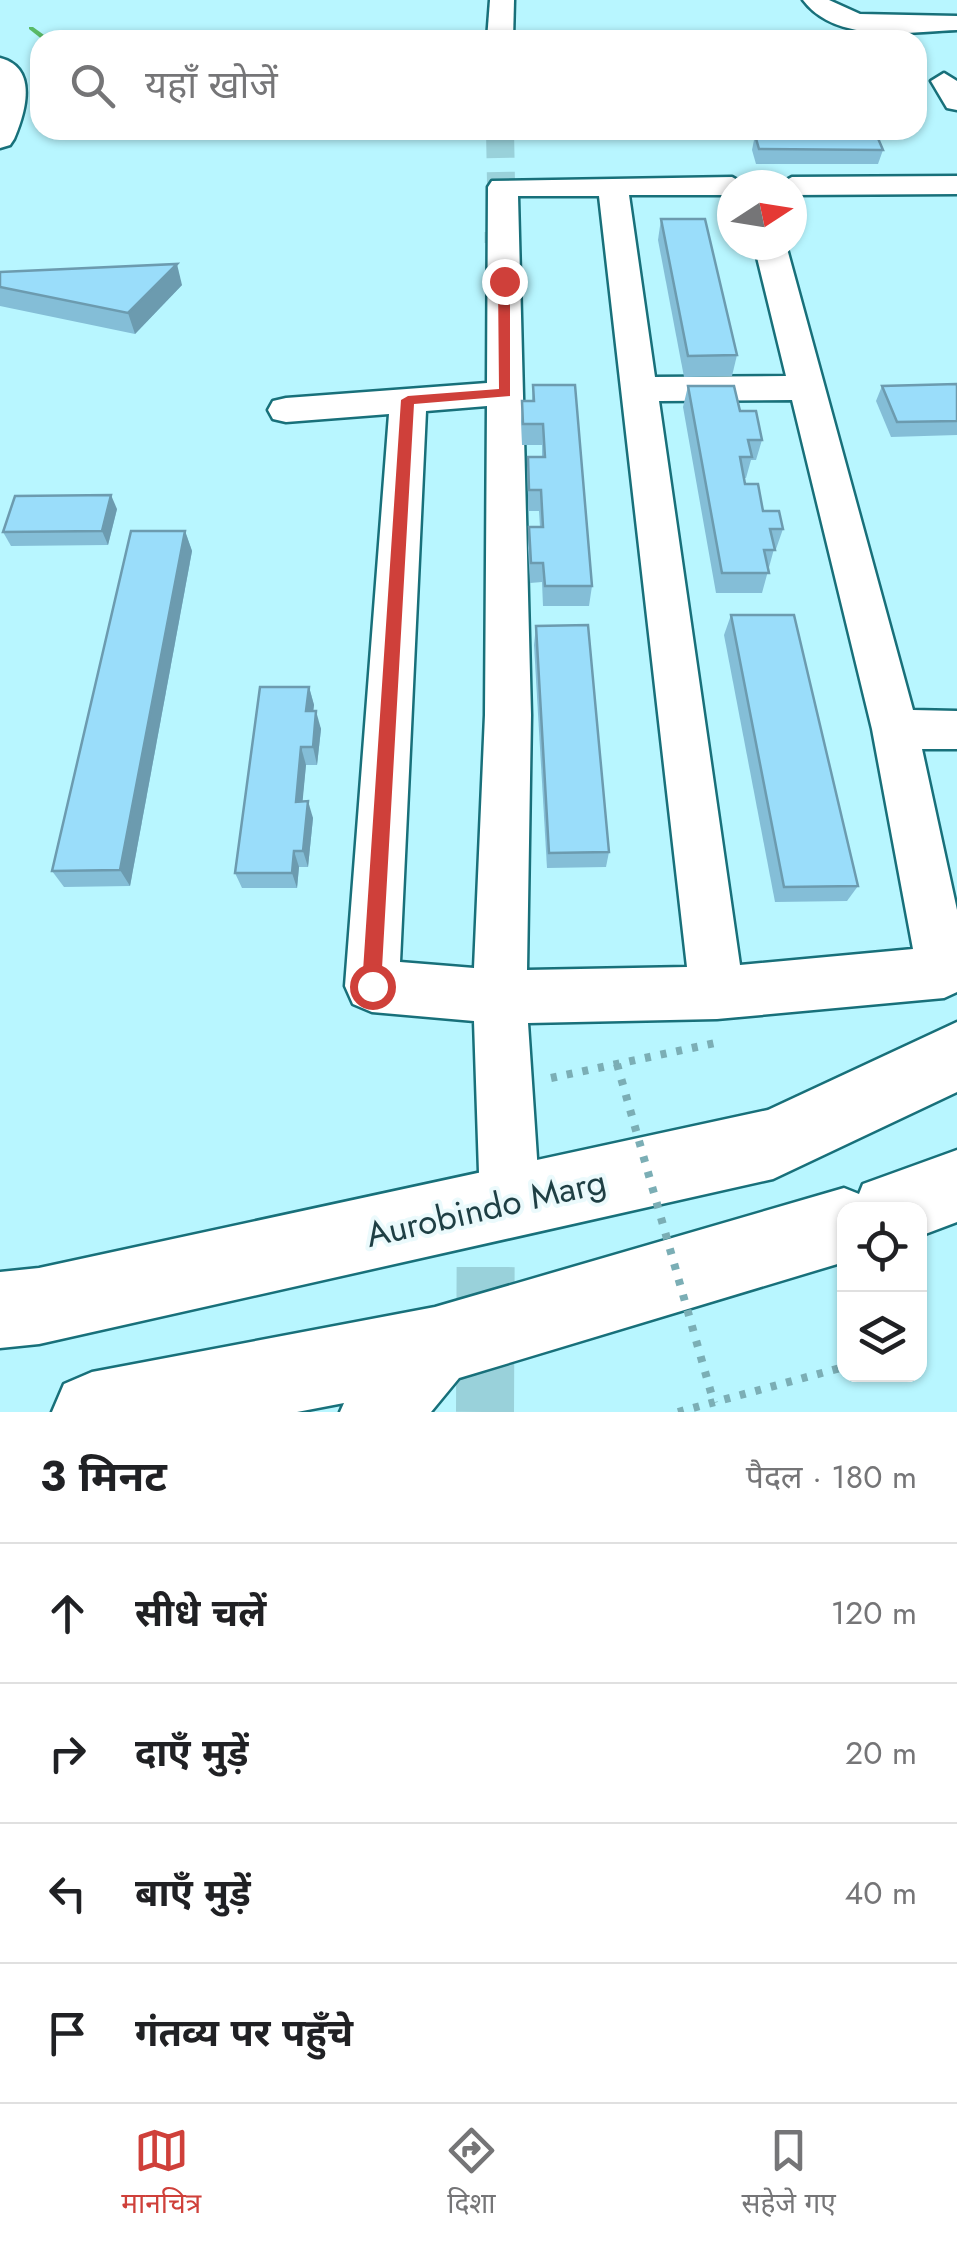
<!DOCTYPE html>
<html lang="hi">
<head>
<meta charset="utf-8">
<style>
  :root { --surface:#fff; --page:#f2f2f2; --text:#202124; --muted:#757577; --line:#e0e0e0; --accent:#cf403a }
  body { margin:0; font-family:Jost,"Noto Sans Devanagari",sans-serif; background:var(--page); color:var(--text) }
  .controls { position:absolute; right:30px; bottom:30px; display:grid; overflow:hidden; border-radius:20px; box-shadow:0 2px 8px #0004 }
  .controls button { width:90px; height:90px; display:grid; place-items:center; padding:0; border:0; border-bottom:2px solid var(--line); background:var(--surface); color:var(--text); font:50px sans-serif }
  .compass { position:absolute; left:717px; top:170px; width:90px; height:90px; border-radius:50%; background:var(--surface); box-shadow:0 2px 8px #0004; rotate:78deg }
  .stop { position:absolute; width:30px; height:30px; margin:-22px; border:8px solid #cf403a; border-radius:50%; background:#fff }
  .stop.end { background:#cf403a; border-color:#fff; box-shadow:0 2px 10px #0008 }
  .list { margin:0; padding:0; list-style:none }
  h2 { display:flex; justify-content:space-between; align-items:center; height:130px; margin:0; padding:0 40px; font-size:42px }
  h2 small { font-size:32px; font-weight:400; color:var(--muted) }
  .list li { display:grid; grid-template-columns:65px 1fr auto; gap:30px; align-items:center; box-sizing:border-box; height:140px; padding:0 40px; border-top:2px solid var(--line) }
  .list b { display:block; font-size:38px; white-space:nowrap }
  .list em { font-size:32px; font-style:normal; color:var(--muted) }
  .icon { flex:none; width:55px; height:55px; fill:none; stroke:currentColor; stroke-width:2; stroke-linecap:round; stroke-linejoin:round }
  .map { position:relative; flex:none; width:957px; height:1412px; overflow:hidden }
  .search { position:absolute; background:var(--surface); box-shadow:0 2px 8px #0004; left:30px; right:30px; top:30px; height:110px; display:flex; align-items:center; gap:25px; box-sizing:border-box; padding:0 35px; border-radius:30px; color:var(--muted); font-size:38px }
  .sheet { height:690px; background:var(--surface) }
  nav { display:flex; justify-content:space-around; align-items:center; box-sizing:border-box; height:140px; border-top:2px solid var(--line); background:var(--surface); font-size:28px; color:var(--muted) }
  nav a { display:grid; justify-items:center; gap:5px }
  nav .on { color:var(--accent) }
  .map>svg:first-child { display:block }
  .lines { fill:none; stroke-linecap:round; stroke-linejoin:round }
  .stream { fill:#59ba67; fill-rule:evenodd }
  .minor-tunnel-far2 { stroke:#99d1da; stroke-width:28; stroke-dasharray:28 14; stroke-linecap:butt }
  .minor-tunnel-far1 { stroke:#99d1da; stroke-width:35; stroke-dasharray:35 18; stroke-linecap:butt }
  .minor-tunnel { stroke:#99d1da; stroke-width:58; stroke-dasharray:58 29; stroke-linecap:butt }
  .minor-casing { stroke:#18707a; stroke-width:5 }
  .highway-casing { stroke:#18707a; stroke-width:5 }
  .path { stroke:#7baeb5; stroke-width:8; stroke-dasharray:6 10; stroke-linecap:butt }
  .minor { fill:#fff; fill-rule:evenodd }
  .highway { fill:#fff; fill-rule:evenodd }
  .path-bridge { stroke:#7baeb5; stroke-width:8; stroke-dasharray:6 10; stroke-linecap:butt }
  .wall { fill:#84bed7 }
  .shaded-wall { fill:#6c9baf }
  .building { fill:#9addfa; stroke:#6c9baf; stroke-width:2.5 }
  .route { fill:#cf403a }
  .labels { text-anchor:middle; stroke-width:8; stroke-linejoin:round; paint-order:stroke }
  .near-street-label { font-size:35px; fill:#1e3f44; stroke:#ebfafc }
</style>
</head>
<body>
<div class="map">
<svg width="957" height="1412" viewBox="0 0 957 1412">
  <rect width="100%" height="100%" fill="#b8f6ff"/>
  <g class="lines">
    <path class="stream" d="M29,27H33L51,40H43L29,29Z"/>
    <path class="minor-tunnel-far2" d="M500,130L502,235"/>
    <path class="minor-tunnel-far1" d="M502,232V243"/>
    <path class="minor-tunnel" d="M485,1412L486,1182"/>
    <g class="minor-casing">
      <g id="minor">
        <path d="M490,0H514L513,40H487Z"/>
        <path d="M803,0H829L860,14L957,16V30C909,32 836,44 803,0Z"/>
        <path d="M0,58C39,68 25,113 14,139L10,145L0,148Z"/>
        <path d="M944,73L957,81V110L947,108L931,81Z"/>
        <path d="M957,176V194L792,195V185H778L792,177Z"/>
        <path d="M732,177L746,185H732V195H629L655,377L786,376L754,245H786L913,710L957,711V749H922L957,910V992L944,998L717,1019L528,1023L540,1203L531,1224L510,1233L489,1224L480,1203L474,1021L372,1012L353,1004L345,986L389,414L286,422L273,419L268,410L273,401L286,398L487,383L488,187L492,181ZM518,196H599L687,967L527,970L531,715ZM792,400L872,729L913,949L740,965L659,401ZM487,406L485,715L474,968L400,962L426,411Z"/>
      </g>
    </g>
    <g class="highway-casing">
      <g id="highway">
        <path d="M957,1022V1092L773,1179L39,1344L0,1348V1272L39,1268L768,1110Z"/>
        <path d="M957,1150V1222L920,1236V1210H844V1262L459,1378L431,1412H340L344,1403L297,1412H52L64,1384L92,1372L435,1307L844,1188L859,1194L863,1184Z"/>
      </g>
    </g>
    <g class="path">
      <path d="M551,1078L720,1042"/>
      <path d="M678,1412L844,1367"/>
    </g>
    <use href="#minor" class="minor"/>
    <use href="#highway" class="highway"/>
    <path class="path-bridge" d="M617,1064L714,1403"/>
  </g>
  <g class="wall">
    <path d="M755,135L883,150L878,164H756L752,150Z"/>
    <path d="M661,219L737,355L732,376L684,377L658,240Z"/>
    <path d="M0,272L182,285L135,334L0,306Z"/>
    <path d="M957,384V435L891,437L876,401L882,386Z"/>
    <path d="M533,385L592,586L589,606H543L542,582L530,583L528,548L529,527H540L539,511H528V457H542V445H522L521,422L522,401H532Z"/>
    <path d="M688,386L762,440L756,460H751L746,478H744L745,484L763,511L783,529L776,549H774L762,593H716L683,407Z"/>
    <path d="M117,509L108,545L11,546L3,532Z"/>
    <path d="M185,531L192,551L130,886L64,887L52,871Z"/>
    <path d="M731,615L858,886L847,901L775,902L724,635Z"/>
    <path d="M536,626L609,852L606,867L547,868L534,645Z"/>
    <path d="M309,687L314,705L313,711L321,729L317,765H306L302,802L313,818L308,867H299L297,888H242L235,873Z"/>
  </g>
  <g class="shaded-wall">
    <path d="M177,264L182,285L135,334L128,313Z"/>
    <path d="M111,495L117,509L108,545L102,531Z"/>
    <path d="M185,531L192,551L130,886L120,870Z"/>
    <path d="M309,687L314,705L311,729L306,711Z"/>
    <path d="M316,711L321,729L317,765L313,747Z"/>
    <path d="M301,747L306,765L301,818L296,802Z"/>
    <path d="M308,801L313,818L308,867L303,851Z"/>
    <path d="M294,851L299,867L297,888L292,873Z"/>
  </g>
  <g class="building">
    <path d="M755,135L877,136L883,150L759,149Z"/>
    <path d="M661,219H705L737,355L688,356Z"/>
    <path d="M177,264L128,313L0,287V272Z"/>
    <path d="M957,384V421L897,422L882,386Z"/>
    <path d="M533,385H575L592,586H545L543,563H531L529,527H543L541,490H529L528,457H545L543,424H523L522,401H534Z"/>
    <path d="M688,386H734L740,411H756L762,440H748L752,457H740L745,484H758L763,511H779L783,529H770L775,550H764L769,573H722Z"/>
    <path d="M111,495L102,531L3,532L15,496Z"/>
    <path d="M131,531H185L120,870L52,871Z"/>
    <path d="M731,615H794L858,886L784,887Z"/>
    <path d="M588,625L609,852L549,853L536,626Z"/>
    <path d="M260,687H309L306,711H316L313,747H301L296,802L308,801L303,851H294L292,873H235Z"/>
  </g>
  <path class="route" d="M504,277L510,281V396L414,404L381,986L372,995L362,986L401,400L408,396L499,389L498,281Z"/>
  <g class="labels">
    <g class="near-street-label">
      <text transform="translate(486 1208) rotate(-13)" y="12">Aurobindo Marg</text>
    </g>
  </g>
</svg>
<div class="controls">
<button><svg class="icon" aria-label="locate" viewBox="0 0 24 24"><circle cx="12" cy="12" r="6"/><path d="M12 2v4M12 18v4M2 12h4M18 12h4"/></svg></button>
<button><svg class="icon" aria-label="layers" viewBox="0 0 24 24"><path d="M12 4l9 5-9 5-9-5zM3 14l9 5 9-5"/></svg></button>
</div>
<svg class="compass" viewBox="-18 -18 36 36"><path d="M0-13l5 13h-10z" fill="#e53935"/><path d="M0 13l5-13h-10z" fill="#757577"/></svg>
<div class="stop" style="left:372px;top:986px"></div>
<div class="stop end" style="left:504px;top:281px"></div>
<div class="search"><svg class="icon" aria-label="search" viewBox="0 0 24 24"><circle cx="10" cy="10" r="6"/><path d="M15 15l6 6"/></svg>यहाँ खोजें</div>
</div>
<section class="sheet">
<h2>3 मिनट<small>पैदल · 180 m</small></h2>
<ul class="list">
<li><svg class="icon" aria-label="ahead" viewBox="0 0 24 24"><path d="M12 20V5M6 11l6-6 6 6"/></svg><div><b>सीधे चलें</b></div><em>120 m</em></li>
<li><svg class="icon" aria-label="right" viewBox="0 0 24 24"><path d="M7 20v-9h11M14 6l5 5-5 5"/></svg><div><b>दाएँ मुड़ें</b></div><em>20 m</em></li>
<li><svg class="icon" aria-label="left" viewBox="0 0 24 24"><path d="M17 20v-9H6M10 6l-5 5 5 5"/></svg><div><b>बाएँ मुड़ें</b></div><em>40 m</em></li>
<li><svg class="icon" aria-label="arrive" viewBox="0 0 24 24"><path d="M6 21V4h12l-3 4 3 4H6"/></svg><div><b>गंतव्य पर पहुँचे</b></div></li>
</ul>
</section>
<nav>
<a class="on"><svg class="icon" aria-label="map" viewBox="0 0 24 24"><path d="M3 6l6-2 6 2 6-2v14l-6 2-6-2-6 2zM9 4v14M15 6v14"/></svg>मानचित्र</a>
<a><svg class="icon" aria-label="directions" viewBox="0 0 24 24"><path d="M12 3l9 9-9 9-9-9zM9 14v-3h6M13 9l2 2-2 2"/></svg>दिशा</a>
<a><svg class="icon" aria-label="saved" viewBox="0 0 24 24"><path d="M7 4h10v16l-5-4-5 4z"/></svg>सहेजे गए</a>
</nav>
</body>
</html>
